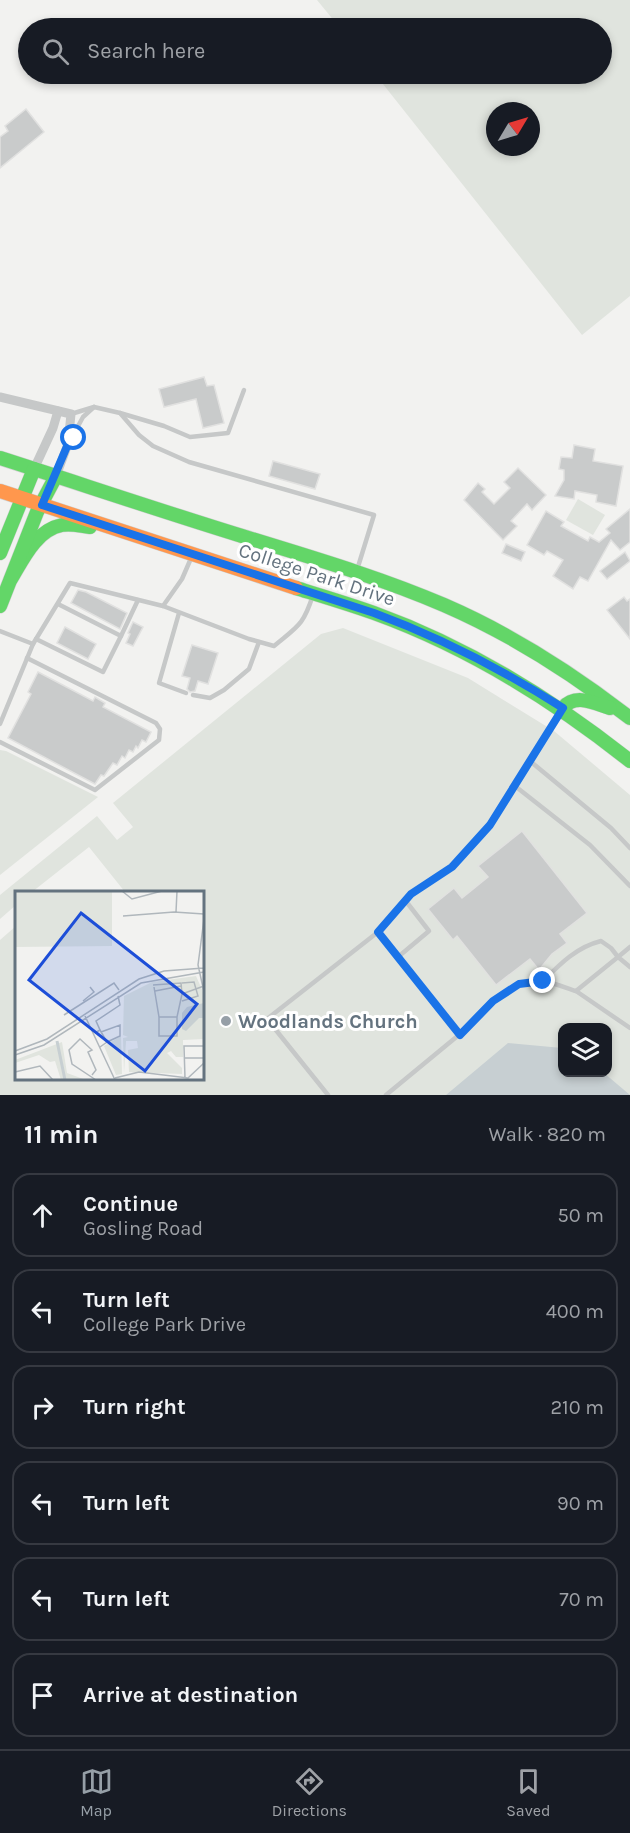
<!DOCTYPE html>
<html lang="en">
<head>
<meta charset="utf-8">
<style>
  :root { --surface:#171b24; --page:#20242c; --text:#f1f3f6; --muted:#9ea1a6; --line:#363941; --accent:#969fa7 }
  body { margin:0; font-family:Karla,sans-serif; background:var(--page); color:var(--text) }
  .controls { position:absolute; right:18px; bottom:18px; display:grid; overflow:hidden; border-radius:12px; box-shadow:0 3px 9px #0003 }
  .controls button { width:54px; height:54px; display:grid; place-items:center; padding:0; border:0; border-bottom:2px solid var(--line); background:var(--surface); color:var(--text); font:30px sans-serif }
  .compass { position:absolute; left:486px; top:102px; width:54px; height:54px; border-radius:50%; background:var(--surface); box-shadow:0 3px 9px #0003; rotate:52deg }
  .stop { position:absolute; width:18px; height:18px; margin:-14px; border:4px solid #1a73e8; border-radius:50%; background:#fff }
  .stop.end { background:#1a73e8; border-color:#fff; box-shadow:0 2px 6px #0008 }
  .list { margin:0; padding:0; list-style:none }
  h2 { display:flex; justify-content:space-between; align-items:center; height:78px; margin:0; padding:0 24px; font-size:26px }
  h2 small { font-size:20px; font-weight:400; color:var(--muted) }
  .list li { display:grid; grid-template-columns:39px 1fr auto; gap:18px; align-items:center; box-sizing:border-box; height:84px; margin:0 12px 12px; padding:0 12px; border:2px solid var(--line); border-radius:18px }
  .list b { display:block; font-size:22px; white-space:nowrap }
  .list p { margin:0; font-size:20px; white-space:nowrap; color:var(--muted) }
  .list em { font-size:20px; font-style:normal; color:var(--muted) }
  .icon { flex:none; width:33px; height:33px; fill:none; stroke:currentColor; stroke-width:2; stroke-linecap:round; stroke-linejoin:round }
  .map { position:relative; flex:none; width:630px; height:1095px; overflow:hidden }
  .search { position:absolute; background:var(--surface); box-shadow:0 3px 9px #0003; left:18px; right:18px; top:18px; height:66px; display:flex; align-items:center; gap:15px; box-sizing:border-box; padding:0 21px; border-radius:33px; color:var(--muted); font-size:22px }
  .sheet { height:654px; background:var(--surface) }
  nav { display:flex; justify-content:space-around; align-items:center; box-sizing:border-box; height:84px; border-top:2px solid var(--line); background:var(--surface); font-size:16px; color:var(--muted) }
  nav a { display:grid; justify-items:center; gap:3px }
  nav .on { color:var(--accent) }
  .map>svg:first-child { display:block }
  .green { fill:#e0e4de; fill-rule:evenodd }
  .water { fill:#c7cfd2 }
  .building { fill:#c9cbcb; stroke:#e1e1e0; stroke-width:1.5 }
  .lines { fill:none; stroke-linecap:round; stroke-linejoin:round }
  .fast-casing { stroke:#cfd0d0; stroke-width:15 }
  .slow-casing { stroke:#cfd0d0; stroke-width:15 }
  .lane { stroke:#c6c8c8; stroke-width:4.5 }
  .street { stroke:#c6c8c8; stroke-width:9 }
  .fast { stroke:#63d668; stroke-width:14 }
  .slow { stroke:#ff974d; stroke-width:14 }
  .route { stroke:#1a73e8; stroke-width:8 }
  .poi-dot { fill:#969fa7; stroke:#fff; stroke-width:2 }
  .labels { text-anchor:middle; stroke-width:6; stroke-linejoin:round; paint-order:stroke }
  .street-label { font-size:20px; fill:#64737f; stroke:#fff }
  .poi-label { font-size:20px; font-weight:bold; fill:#64737f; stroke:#fff; text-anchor:start }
  .inset-river { fill:none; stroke:#c7cfd2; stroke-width:3 }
  .inset-road { fill:none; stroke:#b0b7bc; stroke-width:1.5 }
  .view { fill:#1d4ed8; fill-opacity:0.15; stroke:#1d4ed8; stroke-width:3 }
  .inset-edge { fill:none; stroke:#64737f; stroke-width:3 }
</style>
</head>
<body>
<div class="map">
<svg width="630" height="1095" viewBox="0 0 630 1095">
  <rect width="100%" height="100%" fill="#f2f2f0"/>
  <g class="green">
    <path d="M317,0H630V296L582,335L375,74H602V28H340ZM495,111H531V147H495Z"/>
    <path d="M578,499L605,515L593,535L566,520Z"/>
    <path d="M343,628L468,678L554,731L630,795V1095H0V940L16,926V1078H202V892H125L89,847L32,892H16V905L0,919V895L97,816L117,840L133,827L113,803L321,634ZM562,1028H608V1072H562Z"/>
    <path d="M0,750L6,751L98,797L0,875Z"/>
  </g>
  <path class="water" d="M508,1043L562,1048V1072L604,1073L630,1095H446Z"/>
  <g class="building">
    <path d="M26,109L44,132L0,168V137L8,131L5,126Z"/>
    <path d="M204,377L207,386L214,385L224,423L203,428L196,399L164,407L159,389Z"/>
    <path d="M574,445L595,449L593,461L623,466L616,506L596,502L597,495L575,491L574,499L555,496L564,480V470L559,469L561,457L572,458Z"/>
    <path d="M273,461L320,474L315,489L269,476Z"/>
    <path d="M518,468L546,495L532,510L527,504L511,521L517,526L503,540L464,500L478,483L485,489L482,492L494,504L510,488L504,482Z"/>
    <path d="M630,509V542L620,550L611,540L588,581L580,577L573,589L553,576L563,560L547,551L544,555L527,545L546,511L564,522L561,526L588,541L590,537L599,542L610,533L606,529Z"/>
    <path d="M506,544L525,552L521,561L502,553Z"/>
    <path d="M625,552L630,561L607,579L600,571Z"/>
    <path d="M78,590L86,592L127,613L120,629L71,603Z"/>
    <path d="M624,597L627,601L630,599V639L607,610Z"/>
    <path d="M133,622L143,627L133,646L126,643L130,634L128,633Z"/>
    <path d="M65,627L96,644L88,659L57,643Z"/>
    <path d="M192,645L218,653L208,684L198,681L195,691L190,692L187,689L190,678L182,676Z"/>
    <path d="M38,672L93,701L95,697L105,703L103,707L151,732L146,742L142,740L138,748L136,746L133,752L129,750L125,758L122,756L117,765L113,763L104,776L101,775L95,784L8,738L31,694L28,692Z"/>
    <path d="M522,831L587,913L560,934L567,943L552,954L539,970L530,959L496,985L457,936L453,940L428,909L454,888L462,898L488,877L478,866Z"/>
  </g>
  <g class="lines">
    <g class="fast-casing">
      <g id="fast">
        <path d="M0,458C81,484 161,511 242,536C310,557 379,577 444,605C511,634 572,673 630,718"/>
        <path d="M0,553L34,469"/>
        <path d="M11,579C23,559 36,530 62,525C71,523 81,526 90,527"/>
        <path d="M296,588C322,596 349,604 374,613C468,647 552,699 630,761"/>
        <path d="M0,606L37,512L56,476"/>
        <path d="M563,708C575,693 594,703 610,708"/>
      </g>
    </g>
    <g class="slow-casing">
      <path id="slow" d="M0,491L296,588"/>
    </g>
    <g class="lane">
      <path d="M120,413L164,426L190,437L228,433L244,390"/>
      <path d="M71,414L94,407L120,413L139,435L153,446L189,462L374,515L357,570"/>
      <path d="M70,441L83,417L94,407"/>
      <path d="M58,604L121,636L138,600"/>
      <path d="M163,606L182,579L192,556"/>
      <path d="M179,613L159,683L186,693"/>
      <path d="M0,631L33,644L70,583L163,606L249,639L274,646C298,626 303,626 313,595"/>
      <path d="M36,639L103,672L121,636"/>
      <path d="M193,695L210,698L224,690L249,669L259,642"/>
      <path d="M560,713L530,761L611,828L630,848"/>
      <path d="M0,724L33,644"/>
      <path d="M0,742L95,790L159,740L160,729L156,723L27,658"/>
      <path d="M530,761L490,825L452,867L411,894L378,932L460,1034C482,1012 509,976 545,982C555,983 566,988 576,991L618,957L611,948L601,941C577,947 561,963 543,981"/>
      <path d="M515,786L590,845L630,886"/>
      <path d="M630,947L618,957L630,967"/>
      <path d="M398,957L429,931L405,900"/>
      <path d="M576,991L630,1028"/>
      <path d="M328,1095L267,1019L378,932"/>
      <path d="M386,1095L460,1034"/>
    </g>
    <g class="street">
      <path d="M0,397L71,414L68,444L56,476"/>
      <path d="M34,469L53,428L58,411"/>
    </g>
    <use href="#fast" class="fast"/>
    <use href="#slow" class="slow"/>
  </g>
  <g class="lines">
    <path class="route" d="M74,438L68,444L42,505L374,613C442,638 503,670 563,708L490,825L452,867L411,894L378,932L460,1035L493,1001L519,984L543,981"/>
  </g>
  <circle class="poi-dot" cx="226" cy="1021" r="6"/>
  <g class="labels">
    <g class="street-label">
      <text transform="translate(317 574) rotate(18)" y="7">College Park Drive</text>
    </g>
    <g class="poi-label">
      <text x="238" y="1028">Woodlands Church</text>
    </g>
  </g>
  <g transform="translate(15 891)">
    <rect width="189" height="189" fill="#f2f2f0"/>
    <path d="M0,0H97V55L0,56ZM181,85L189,103V148L168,149V166H161L156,160L152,162L167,177V183L114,181L113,159L123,157L122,150H111L109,182L108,147L113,146L108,144L109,105L137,91ZM106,145L107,183L101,184L89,155ZM47,151L52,182L71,189H46L40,170L35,171L24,164L0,172V169Z" fill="#e0e4de"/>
    <path d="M189,112V127H184L171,140L167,138V122L172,116Z" fill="#c7cfd2"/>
    <path class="inset-river" d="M42,150L50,189"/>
    <path class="inset-road" d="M107,0L117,8L147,0M161,21L162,0M108,25L159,21L189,23M189,28L183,74L189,101M167,92L179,91L183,105L167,110M138,94L166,92L167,103L189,95M139,96L144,126H162L167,103M189,96V46M140,100L166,95M68,110L79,101L75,96M49,124L99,92L104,99M70,125L100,189M144,126V145H162V126M85,139L92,151L85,156M86,141L105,134V145L92,151M80,142L85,139L81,130L105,114L103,105M0,160L32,148L124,88L149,80L189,77M0,164L29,154L126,92L189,81M169,167H189M0,181L25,175L38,189M77,184L81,179L73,161L77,159L65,148L54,159L57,173L81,189M100,187L124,181L173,187L189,172M170,187L169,155H189"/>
    <path class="view" d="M66,22L182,113L130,180L14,89Z"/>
    <rect width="189" height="189" class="inset-edge"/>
  </g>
</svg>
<div class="controls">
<button><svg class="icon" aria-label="layers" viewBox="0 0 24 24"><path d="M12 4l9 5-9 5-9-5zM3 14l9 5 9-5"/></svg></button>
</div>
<svg class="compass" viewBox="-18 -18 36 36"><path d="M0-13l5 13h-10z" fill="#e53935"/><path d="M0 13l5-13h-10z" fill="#9ea1a6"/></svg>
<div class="stop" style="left:74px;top:438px"></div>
<div class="stop end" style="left:543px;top:981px"></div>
<div class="search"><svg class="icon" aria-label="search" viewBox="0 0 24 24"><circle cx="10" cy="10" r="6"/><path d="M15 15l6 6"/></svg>Search here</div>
</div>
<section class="sheet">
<h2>11 min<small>Walk · 820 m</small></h2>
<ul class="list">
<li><svg class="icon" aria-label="ahead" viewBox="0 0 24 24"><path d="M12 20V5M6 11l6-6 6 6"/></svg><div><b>Continue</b><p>Gosling Road</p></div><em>50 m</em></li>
<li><svg class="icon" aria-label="left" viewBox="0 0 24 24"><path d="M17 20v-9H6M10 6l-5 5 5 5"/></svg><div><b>Turn left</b><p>College Park Drive</p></div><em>400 m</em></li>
<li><svg class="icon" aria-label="right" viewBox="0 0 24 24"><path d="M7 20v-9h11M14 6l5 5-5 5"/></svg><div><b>Turn right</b></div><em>210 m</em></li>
<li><svg class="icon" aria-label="left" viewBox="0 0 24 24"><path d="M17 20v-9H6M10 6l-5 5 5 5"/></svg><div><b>Turn left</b></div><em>90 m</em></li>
<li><svg class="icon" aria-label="left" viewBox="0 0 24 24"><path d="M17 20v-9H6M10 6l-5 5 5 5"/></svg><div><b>Turn left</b></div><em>70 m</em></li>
<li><svg class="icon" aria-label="arrive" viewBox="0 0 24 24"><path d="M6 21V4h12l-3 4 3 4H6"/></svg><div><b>Arrive at destination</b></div></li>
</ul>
</section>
<nav>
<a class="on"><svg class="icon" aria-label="map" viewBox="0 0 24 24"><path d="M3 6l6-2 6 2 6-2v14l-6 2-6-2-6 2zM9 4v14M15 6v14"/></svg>Map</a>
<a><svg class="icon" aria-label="directions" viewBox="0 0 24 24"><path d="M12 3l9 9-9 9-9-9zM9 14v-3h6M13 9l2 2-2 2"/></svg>Directions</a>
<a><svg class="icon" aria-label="saved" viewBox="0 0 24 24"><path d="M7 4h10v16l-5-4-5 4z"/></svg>Saved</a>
</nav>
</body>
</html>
